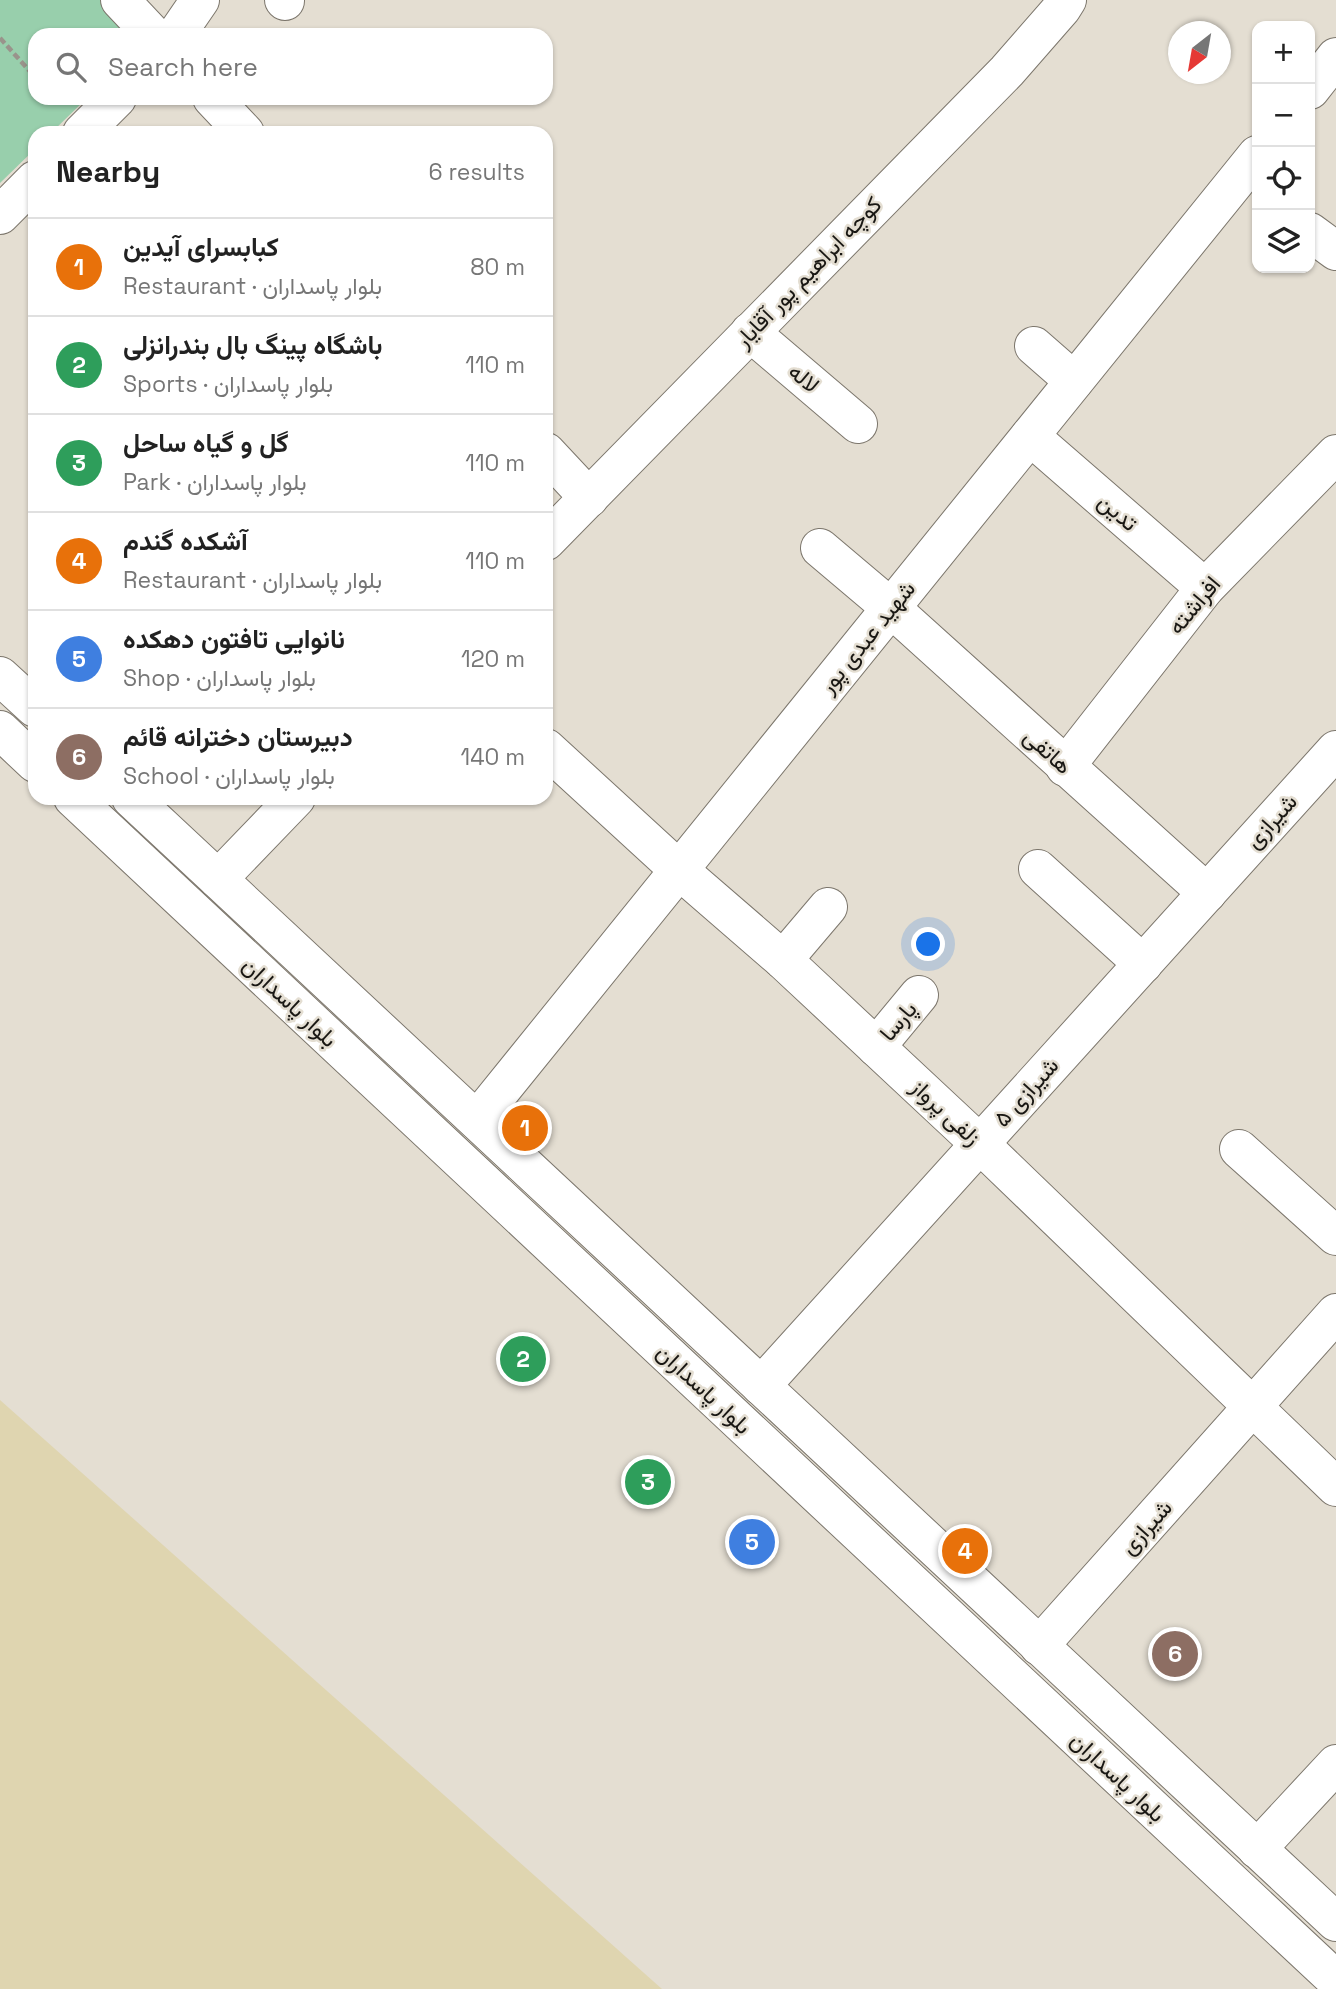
<!DOCTYPE html>
<html lang="en">
<head>
<meta charset="utf-8">
<style>
  :root { --surface:#fff; --page:#f6f6f6; --text:#222; --muted:#767676; --line:#e0e0e0; --accent:#b45309 }
  body { margin:0; font-family:"Space Grotesk",Vazirmatn,sans-serif; background:var(--page); color:var(--text) }
  .controls { position:absolute; right:21px; top:21px; display:grid; overflow:hidden; border-radius:14px; box-shadow:0 2px 5px #0004 }
  .controls button { width:63px; height:63px; display:grid; place-items:center; padding:0; border:0; border-bottom:2px solid var(--line); background:var(--surface); color:var(--text); font:35px sans-serif }
  .compass { position:absolute; left:1168px; top:21px; width:63px; height:63px; border-radius:50%; background:var(--surface); box-shadow:0 2px 5px #0004; rotate:211deg }
  .you { position:absolute; left:929px; top:945px; width:24px; height:24px; margin:-18px; border:5px solid #fff; border-radius:50%; background:#1a73e8; box-shadow:0 0 0 10px #1a73e833 }
  .badge { display:grid; place-items:center; width:46px; height:46px; border-radius:50%; background:var(--accent); color:#fff; font-size:23px; font-weight:700 }
  .pin { position:absolute; translate:-50% -50%; border:4px solid #fff; box-shadow:0 2px 7px #0006 }
  .list { margin:0; padding:0; list-style:none }
  h2 { display:flex; justify-content:space-between; align-items:center; height:91px; margin:0; padding:0 28px; font-size:30px }
  h2 small { font-size:23px; font-weight:400; color:var(--muted) }
  .list li { display:grid; grid-template-columns:46px 1fr auto; gap:21px; align-items:center; box-sizing:border-box; height:98px; padding:0 28px; border-top:2px solid var(--line) }
  .list b { display:block; font-size:26px; white-space:nowrap }
  .list p { margin:0; font-size:23px; white-space:nowrap; color:var(--muted) }
  .list em { font-size:23px; font-style:normal; color:var(--muted) }
  .icon { flex:none; width:38px; height:38px; fill:none; stroke:currentColor; stroke-width:2; stroke-linecap:round; stroke-linejoin:round }
  .map { position:relative; flex:none; width:1336px; height:1989px; overflow:hidden }
  .search { position:absolute; background:var(--surface); box-shadow:0 2px 5px #0004; left:28px; top:28px; width:525px; height:77px; display:flex; align-items:center; gap:18px; box-sizing:border-box; padding:0 24px; border-radius:21px; color:var(--muted); font-size:26px }
  .panel { position:absolute; background:var(--surface); box-shadow:0 2px 5px #0004; left:28px; top:126px; width:525px; height:679px; border-radius:21px }
  .map>svg:first-child { display:block }
  .green { fill:#98cfac }
  .sand { fill:#dfd5b0 }
  .lines { fill:none; stroke-linecap:round; stroke-linejoin:round }
  .street-casing { stroke:#7c766c; stroke-width:40 }
  .secondary-casing { stroke:#7c766c; stroke-width:40 }
  .path { stroke:#99948b; stroke-width:4.5; stroke-dasharray:7 3.5; stroke-linecap:butt }
  .street { stroke:#fff; stroke-width:38 }
  .secondary { stroke:#fff; stroke-width:38 }
  .labels { text-anchor:middle; stroke-width:5; stroke-linejoin:round; paint-order:stroke }
  .street-label { font-size:23px; fill:#191713; stroke:#e4ded2 }
</style>
</head>
<body>
<div class="map">
<svg width="1336" height="1989" viewBox="0 0 1336 1989">
  <rect width="100%" height="100%" fill="#e4ded2"/>
  <path class="green" d="M0,0H100L135,35H35V98H87L51,133H35V149L0,183Z"/>
  <path class="sand" d="M0,1400L662,1989H0Z"/>
  <g class="lines">
    <g class="street-casing">
      <g id="street">
        <path d="M120,0L153,35"/>
        <path d="M284,0L285,1"/>
        <path d="M176,35L200,0"/>
        <path d="M1310,90L1336,57"/>
        <path d="M212,98L245,133"/>
        <path d="M82,133L117,98"/>
        <path d="M0,215L35,180"/>
        <path d="M1310,232L1336,251"/>
        <path d="M750,332L858,424"/>
        <path d="M1034,346L1074,381"/>
        <path d="M1030,436L1205,588"/>
        <path d="M546,452L589,498"/>
        <path d="M546,541L1007,71L1062,8L1067,0"/>
        <path d="M820,548L891,608L1207,893"/>
        <path d="M546,748L679,870L783,960L980,1144L1336,1487"/>
        <path d="M1065,767L1205,588L1336,454"/>
        <path d="M1038,869L1143,964"/>
        <path d="M218,879L296,798"/>
        <path d="M783,960L828,907"/>
        <path d="M876,1047L919,995"/>
        <path d="M477,1120L1257,155"/>
        <path d="M1239,1149L1336,1236"/>
        <path d="M761,1386L1336,750"/>
        <path d="M1039,1646L1336,1313"/>
        <path d="M1257,1849L1336,1764"/>
      </g>
    </g>
    <g class="secondary-casing">
      <g id="secondary">
        <path d="M0,676L35,708"/>
        <path d="M0,730L35,763"/>
        <path d="M73,798L1336,1980"/>
        <path d="M131,798L1336,1922"/>
      </g>
    </g>
    <path class="path" d="M0,38L35,77"/>
    <use href="#street" class="street"/>
    <use href="#secondary" class="secondary"/>
  </g>
  <g class="labels">
    <g class="street-label">
      <text transform="translate(808 272) rotate(-46)" y="8">کوچه ابراهیم پور آقایار</text>
      <text transform="translate(804 378) rotate(40)" y="8">لاله</text>
      <text transform="translate(1118 512) rotate(41)" y="8">تدین</text>
      <text transform="translate(1194 605) rotate(-50)" y="8">افراشته</text>
      <text transform="translate(867 637) rotate(-51)" y="8">شهید عبدی پور</text>
      <text transform="translate(1048 751) rotate(42)" y="8">هاتفی</text>
      <text transform="translate(1271 821) rotate(-48)" y="8">شیرازی</text>
      <text transform="translate(290 1002) rotate(43)" y="8">بلوار پاسداران</text>
      <text transform="translate(898 1021) rotate(-50)" y="8">پارسا</text>
      <text transform="translate(1026 1092) rotate(-48)" y="8">شیرازی ۵</text>
      <text transform="translate(946 1112) rotate(43)" y="8">زلفی پرواز</text>
      <text transform="translate(704 1389) rotate(43)" y="8">بلوار پاسداران</text>
      <text transform="translate(1146 1527) rotate(-48)" y="8">شیرازی</text>
      <text transform="translate(1118 1777) rotate(43)" y="8">بلوار پاسداران</text>
    </g>
  </g>
</svg>
<div class="controls">
<button>+</button>
<button>−</button>
<button><svg class="icon" aria-label="locate" viewBox="0 0 24 24"><circle cx="12" cy="12" r="6"/><path d="M12 2v4M12 18v4M2 12h4M18 12h4"/></svg></button>
<button><svg class="icon" aria-label="layers" viewBox="0 0 24 24"><path d="M12 4l9 5-9 5-9-5zM3 14l9 5 9-5"/></svg></button>
</div>
<svg class="compass" viewBox="-18 -18 36 36"><path d="M0-13l5 13h-10z" fill="#e53935"/><path d="M0 13l5-13h-10z" fill="#767676"/></svg>
<div class="you"></div>
<div class="pin badge" style="left:525px;top:1128px;background:#e8710a">1</div>
<div class="pin badge" style="left:523px;top:1359px;background:#2e9e5b">2</div>
<div class="pin badge" style="left:648px;top:1482px;background:#2e9e5b">3</div>
<div class="pin badge" style="left:965px;top:1551px;background:#e8710a">4</div>
<div class="pin badge" style="left:752px;top:1542px;background:#3f7fe0">5</div>
<div class="pin badge" style="left:1175px;top:1654px;background:#8d6e63">6</div>
<div class="search"><svg class="icon" aria-label="search" viewBox="0 0 24 24"><circle cx="10" cy="10" r="6"/><path d="M15 15l6 6"/></svg>Search here</div>
<section class="panel">
<h2>Nearby<small>6 results</small></h2>
<ul class="list">
<li><span class="badge" style="background:#e8710a">1</span><div><b>کبابسرای آیدین</b><p>Restaurant · بلوار پاسداران</p></div><em>80 m</em></li>
<li><span class="badge" style="background:#2e9e5b">2</span><div><b>باشگاه پینگ بال بندرانزلی</b><p>Sports · بلوار پاسداران</p></div><em>110 m</em></li>
<li><span class="badge" style="background:#2e9e5b">3</span><div><b>گل و گیاه ساحل</b><p>Park · بلوار پاسداران</p></div><em>110 m</em></li>
<li><span class="badge" style="background:#e8710a">4</span><div><b>آشکده گندم</b><p>Restaurant · بلوار پاسداران</p></div><em>110 m</em></li>
<li><span class="badge" style="background:#3f7fe0">5</span><div><b>نانوایی تافتون دهکده</b><p>Shop · بلوار پاسداران</p></div><em>120 m</em></li>
<li><span class="badge" style="background:#8d6e63">6</span><div><b>دبیرستان دخترانه قائم</b><p>School · بلوار پاسداران</p></div><em>140 m</em></li>
</ul>
</section>
</div>
</body>
</html>
